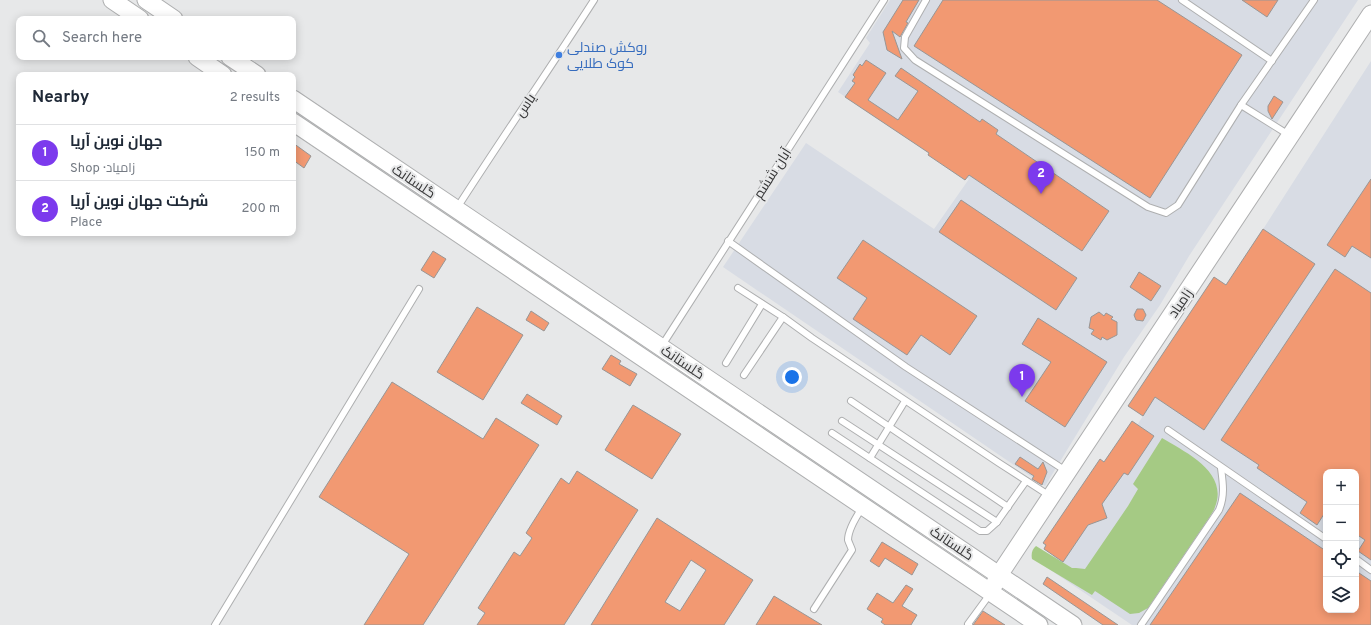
<!DOCTYPE html>
<html lang="en">
<head>
<meta charset="utf-8">
<style>
  :root { --surface:#fff; --page:#f6f6f7; --text:#1f2937; --muted:#747a83; --line:#e0e1e3; --accent:#7c3aed }
  body { margin:0; font-family:Overpass,Cairo,sans-serif; background:var(--page); color:var(--text) }
  .controls { position:absolute; right:12px; bottom:12px; display:grid; overflow:hidden; border-radius:8px; box-shadow:0 2px 10px #0003 }
  .controls button { width:36px; height:36px; display:grid; place-items:center; padding:0; border:0; border-bottom:1px solid var(--line); background:var(--surface); color:var(--text); font:20px sans-serif }
  .you { position:absolute; left:792px; top:377px; width:14px; height:14px; margin:-10px; border:3px solid #fff; border-radius:50%; background:#1a73e8; box-shadow:0 0 0 6px #1a73e833 }
  .badge { display:grid; place-items:center; width:26px; height:26px; border-radius:50%; background:var(--accent); color:#fff; font-size:13px; font-weight:700 }
  .pin { position:absolute; translate:-50% -33px; filter:drop-shadow(0 1px 2px #0008) }
  .pin::after { content:''; position:absolute; top:21px; width:14px; height:12px; background:inherit; clip-path:polygon(0 0,100% 0,50% 100%) }
  .list { margin:0; padding:0; list-style:none }
  h2 { display:flex; justify-content:space-between; align-items:center; height:52px; margin:0; padding:0 16px; font-size:17px }
  h2 small { font-size:13px; font-weight:400; color:var(--muted) }
  .list li { display:grid; grid-template-columns:26px 1fr auto; gap:12px; align-items:center; box-sizing:border-box; height:56px; padding:0 16px; border-top:1px solid var(--line) }
  .list b { display:block; font-size:15px; white-space:nowrap }
  .list p { margin:0; font-size:13px; white-space:nowrap; color:var(--muted) }
  .list em { font-size:13px; font-style:normal; color:var(--muted) }
  .icon { flex:none; width:22px; height:22px; fill:none; stroke:currentColor; stroke-width:2; stroke-linecap:round; stroke-linejoin:round }
  .map { position:relative; flex:none; width:1371px; height:625px; overflow:hidden }
  .search { position:absolute; background:var(--surface); box-shadow:0 2px 10px #0003; left:16px; top:16px; width:280px; height:44px; display:flex; align-items:center; gap:10px; box-sizing:border-box; padding:0 14px; border-radius:8px; color:var(--muted); font-size:15px }
  .panel { position:absolute; background:var(--surface); box-shadow:0 2px 10px #0003; left:16px; top:72px; width:280px; height:164px; border-radius:8px }
  .map>svg:first-child { display:block }
  .built { fill:#d8dce4; fill-rule:evenodd }
  .green { fill:#a5ca84 }
  .building { fill:#f29972; stroke:#989695; fill-rule:evenodd }
  .lines { fill:none; stroke-linecap:round; stroke-linejoin:round }
  .lane-casing { stroke:#aeafb0; stroke-width:8 }
  .secondary-casing { stroke:#aeafb0; stroke-width:19 }
  .lane { stroke:#fff; stroke-width:6 }
  .secondary { stroke:#fff; stroke-width:17 }
  .shop-dot { fill:#3f7fe0; stroke:#e7e8e9; stroke-width:1.5 }
  .labels { text-anchor:middle; stroke-width:4; stroke-linejoin:round; paint-order:stroke }
  .shop-label { font-size:14px; fill:#366cbe; stroke:#e7e8e9; text-anchor:start }
  .street-label { font-size:14px; fill:#363637; stroke:#e7e8e9 }
</style>
</head>
<body>
<div class="map">
<svg width="1371" height="625" viewBox="0 0 1371 625">
  <rect width="100%" height="100%" fill="#e7e8e9"/>
  <g class="built">
    <path d="M890,0H1358L1189,256L1160,305L1124,357L1045,486L723,267L806,143L934,229L969,179L838,92L870,43L866,38Z"/>
    <path d="M1371,61V625H1132L1046,567ZM1326,472H1356V610H1326Z"/>
  </g>
  <path class="green" d="M1162,438C1185,452 1229,472 1215,507C1214,511 1211,514 1209,518L1148,608L1139,613L1130,614L1095,591L1092,595L1032,559C1031,554 1032,549 1036,546L1072,568H1076L1085,569L1128,506L1138,489L1133,484Z"/>
  <g class="building">
    <path d="M903,0H919L906,22L908,23L900,37L892,31L902,59L887,50L883,32Z"/>
    <path d="M943,0H1157L1242,55L1150,198L914,46Z"/>
    <path d="M1242,0H1278L1267,17Z"/>
    <path d="M866,60L886,73L868,100L898,120L918,91L895,76L901,68L980,122L982,119L998,130L996,134L1109,211L1082,251L969,175L965,180L928,155L929,153L845,97L855,83L852,81L855,77L853,75L860,64L862,66Z"/>
    <path d="M1274,96L1283,102L1272,119L1268,111V106Z"/>
    <path d="M293,143L311,156L304,168L293,160Z"/>
    <path d="M1371,179V258L1352,246L1345,257L1327,245Z"/>
    <path d="M961,200L1077,278L1056,310L939,232Z"/>
    <path d="M1263,229L1315,264L1204,430L1155,397L1143,416L1128,406L1214,277L1226,285Z"/>
    <path d="M863,240L977,316L950,355L921,335L907,355L853,319L867,298L837,278Z"/>
    <path d="M433,251L446,259L434,278L421,270Z"/>
    <path d="M1335,269L1371,293V560L1358,551L1365,540L1356,534V472H1326V511L1317,525L1300,513L1307,502L1257,468L1259,465L1221,440Z"/>
    <path d="M1139,272L1161,286L1151,301L1130,287Z"/>
    <path d="M477,307L523,335L483,400L437,372Z"/>
    <path d="M1137,309H1143L1146,315L1143,321L1136,320L1134,315Z"/>
    <path d="M531,311L549,323L544,331L526,320Z"/>
    <path d="M1099,312L1104,316L1106,313L1113,317L1111,319L1117,322V335L1107,340L1102,337L1101,340L1091,334L1094,330L1089,328L1091,317Z"/>
    <path d="M1038,318L1107,362L1065,427L1025,401L1051,362L1022,344Z"/>
    <path d="M611,355L621,361L619,364L637,374L630,386L602,369Z"/>
    <path d="M392,382L483,439L496,418L539,445L423,625H364L409,554L319,497Z"/>
    <path d="M527,394L562,416L557,425L521,403Z"/>
    <path d="M633,405L681,434L652,479L605,450Z"/>
    <path d="M1132,421L1154,436L1128,475L1124,473L1102,504L1107,518L1088,525L1063,562L1044,549L1046,545L1043,543L1100,459L1104,462Z"/>
    <path d="M1020,457L1038,469L1043,462L1047,472L1042,485L1032,479L1034,476L1015,464Z"/>
    <path d="M577,471L638,510L564,625H477L485,613L478,608L514,552L520,556L532,538L526,533L561,478L569,484Z"/>
    <path d="M1240,493L1326,551V610H1356V571L1371,581V625H1150Z"/>
    <path d="M657,518L753,580L724,625H591ZM691,560L706,570L680,611L665,602Z"/>
    <path d="M882,542L918,564L912,575L885,558L879,567L870,561Z"/>
    <path d="M1047,577L1118,625H1103L1043,584Z"/>
    <path d="M906,585L913,589L902,606L917,615L911,625H885L881,622L883,619L867,609L877,593L893,603Z"/>
    <path d="M774,596L822,625H756Z"/>
    <path d="M983,611L1005,625H973Z"/>
  </g>
  <g class="lines">
    <g class="lane-casing">
      <g id="lane">
        <path d="M926,0L905,37L904,48L915,60L1148,207L1166,213L1178,205L1241,105L1314,0"/>
        <path d="M1182,0L1272,61"/>
        <path d="M1241,105L1289,135"/>
        <path d="M457,208C502,138 549,70 594,0"/>
        <path d="M728,241L906,367L1066,471"/>
        <path d="M738,288L783,317L812,338L999,463L1050,496"/>
        <path d="M661,347L884,0"/>
        <path d="M726,363L762,304"/>
        <path d="M744,375L783,317"/>
        <path d="M851,401L1008,507"/>
        <path d="M842,421L997,522"/>
        <path d="M1168,430L1326,539"/>
        <path d="M832,433L980,531H987L997,522L1026,481"/>
        <path d="M870,458L905,401"/>
        <path d="M1356,559L1371,570"/>
        <path d="M814,609L852,550C851,547 849,543 848,540C848,530 856,517 862,508"/>
        <path d="M215,625L419,289"/>
        <path d="M969,625L968,624L990,594"/>
        <path d="M1141,625L1219,510C1225,496 1223,483 1221,468"/>
      </g>
    </g>
    <g class="secondary-casing">
      <g id="secondary">
        <path d="M112,0L140,19"/>
        <path d="M146,0L174,19"/>
        <path d="M197,57L223,75"/>
        <path d="M230,57L257,75"/>
        <path d="M293,99L1073,625"/>
        <path d="M293,122L1039,625"/>
        <path d="M994,585L999,575L1371,14"/>
      </g>
    </g>
    <use href="#lane" class="lane"/>
    <use href="#secondary" class="secondary"/>
  </g>
  <circle class="shop-dot" cx="559" cy="55" r="4"/>
  <g class="labels">
    <g class="shop-label">
      <text x="567" y="52">روکش صندلی<tspan x="567" dy="16">کوک طلایی</tspan></text>
    </g>
    <g class="street-label">
      <text transform="translate(525 105) rotate(-55)" y="5">یاس</text>
      <text transform="translate(772 173) rotate(-57)" y="5">آبان ششم</text>
      <text transform="translate(414 181) rotate(34)" y="5">گلستانک</text>
      <text transform="translate(1180 303) rotate(-56)" y="5">زامیاد</text>
      <text transform="translate(683 362) rotate(34)" y="5">گلستانک</text>
      <text transform="translate(952 543) rotate(34)" y="5">گلستانک</text>
    </g>
  </g>
</svg>
<div class="controls">
<button>+</button>
<button>−</button>
<button><svg class="icon" aria-label="locate" viewBox="0 0 24 24"><circle cx="12" cy="12" r="6"/><path d="M12 2v4M12 18v4M2 12h4M18 12h4"/></svg></button>
<button><svg class="icon" aria-label="layers" viewBox="0 0 24 24"><path d="M12 4l9 5-9 5-9-5zM3 14l9 5 9-5"/></svg></button>
</div>
<div class="you"></div>
<div class="pin badge" style="left:1022px;top:397px">1</div>
<div class="pin badge" style="left:1041px;top:194px">2</div>
<div class="search"><svg class="icon" aria-label="search" viewBox="0 0 24 24"><circle cx="10" cy="10" r="6"/><path d="M15 15l6 6"/></svg>Search here</div>
<section class="panel">
<h2>Nearby<small>2 results</small></h2>
<ul class="list">
<li><span class="badge">1</span><div><b>جهان نوین آریا</b><p>Shop · زامیاد</p></div><em>150 m</em></li>
<li><span class="badge">2</span><div><b>شرکت جهان نوین آریا</b><p>Place</p></div><em>200 m</em></li>
</ul>
</section>
</div>
</body>
</html>
